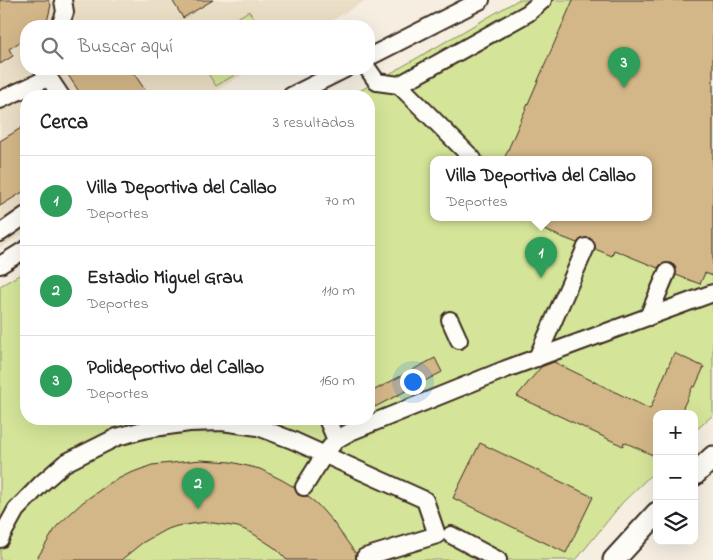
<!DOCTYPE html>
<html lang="es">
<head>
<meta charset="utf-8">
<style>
  :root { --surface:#fff; --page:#f2f2f2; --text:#202124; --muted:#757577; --line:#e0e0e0; --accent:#1f6fb2 }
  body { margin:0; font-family:"Indie Flower",sans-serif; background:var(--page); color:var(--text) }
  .controls { position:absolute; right:15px; bottom:15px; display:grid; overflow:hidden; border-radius:10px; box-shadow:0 5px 20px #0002 }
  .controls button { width:45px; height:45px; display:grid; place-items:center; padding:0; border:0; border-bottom:1px solid var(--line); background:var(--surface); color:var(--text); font:25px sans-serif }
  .you { position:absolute; left:412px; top:381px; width:18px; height:18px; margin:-12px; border:4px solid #fff; border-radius:50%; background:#1a73e8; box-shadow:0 0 0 8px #1a73e833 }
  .badge { display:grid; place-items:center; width:32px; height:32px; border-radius:50%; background:var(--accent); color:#fff; font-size:16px; font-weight:700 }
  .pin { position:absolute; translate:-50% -41px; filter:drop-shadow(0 1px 2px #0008) }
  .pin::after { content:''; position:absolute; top:26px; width:18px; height:15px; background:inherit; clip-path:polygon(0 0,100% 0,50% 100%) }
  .popup { position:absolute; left:430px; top:156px; width:222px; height:65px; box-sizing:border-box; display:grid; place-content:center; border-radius:10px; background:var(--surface); filter:drop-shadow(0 1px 4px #0005); font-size:16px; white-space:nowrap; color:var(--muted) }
  .popup b { font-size:19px; color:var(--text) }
  .popup::after { content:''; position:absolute; left:50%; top:100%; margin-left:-10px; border:10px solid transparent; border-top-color:var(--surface) }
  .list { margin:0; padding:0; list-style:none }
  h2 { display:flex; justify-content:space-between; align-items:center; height:65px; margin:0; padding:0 20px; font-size:21px }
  h2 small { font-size:16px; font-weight:400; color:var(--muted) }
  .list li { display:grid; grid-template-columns:32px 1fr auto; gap:15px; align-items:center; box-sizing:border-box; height:90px; padding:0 20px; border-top:1px solid var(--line) }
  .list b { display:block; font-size:19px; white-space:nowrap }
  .list p { margin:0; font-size:16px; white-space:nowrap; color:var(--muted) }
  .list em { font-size:16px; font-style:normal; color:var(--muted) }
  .icon { flex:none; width:28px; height:28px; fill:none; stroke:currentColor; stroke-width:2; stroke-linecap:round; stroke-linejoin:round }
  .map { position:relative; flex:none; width:713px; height:560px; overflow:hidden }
  .search { position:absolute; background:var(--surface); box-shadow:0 5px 20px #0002; left:20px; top:20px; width:355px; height:55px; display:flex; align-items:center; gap:12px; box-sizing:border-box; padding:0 18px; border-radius:20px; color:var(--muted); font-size:19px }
  .panel { position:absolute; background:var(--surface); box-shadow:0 5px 20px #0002; left:20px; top:90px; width:355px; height:335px; border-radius:20px }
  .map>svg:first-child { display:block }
  .built { fill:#ebdec6 }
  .green { fill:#d4e599; stroke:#88885c; fill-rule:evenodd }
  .building { fill:#d3b788; stroke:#3b2a1e }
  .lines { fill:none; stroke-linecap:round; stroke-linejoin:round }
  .minor-casing { stroke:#3b2a1e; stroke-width:20 }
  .major-casing { stroke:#3b2a1e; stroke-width:25 }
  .minor { stroke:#fdfcf7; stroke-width:16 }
  .major { stroke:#fdfcf7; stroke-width:21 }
</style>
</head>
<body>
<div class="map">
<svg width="713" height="560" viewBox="0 0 713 560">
  <rect width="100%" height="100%" fill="#f5eee1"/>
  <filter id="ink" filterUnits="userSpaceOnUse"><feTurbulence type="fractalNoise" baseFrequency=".02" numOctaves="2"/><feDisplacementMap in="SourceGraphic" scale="10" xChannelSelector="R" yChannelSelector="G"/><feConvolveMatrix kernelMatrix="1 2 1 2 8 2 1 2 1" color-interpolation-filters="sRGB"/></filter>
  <g filter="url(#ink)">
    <path class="built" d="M0,0H366L323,26H26V69H253L215,91L218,96H26V232L0,248Z"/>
    <g class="green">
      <path d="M518,0H713V415L694,432V414H657V469L622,503L576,560H0V286L26,271V419H369V96H351ZM434,159H648V217H434Z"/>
      <path d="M249,11L258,26H224Z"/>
      <path d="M205,69H245L216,86Z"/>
    </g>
    <g class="building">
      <path d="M0,0H48L51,5L46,26H26V38L9,49L13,56L0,64Z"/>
      <path d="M172,0H213L183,18Z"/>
      <path d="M573,0H713V276L705,273L700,284L676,275L675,266L670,263L661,264L658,268L614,250L612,256L595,249L594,242L590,238L581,239L577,243L544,230L549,217H648V159H504Z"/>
      <path d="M64,69H131L149,96H82Z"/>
      <path d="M26,125V190L0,206V141Z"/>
      <path d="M674,353L704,367L695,387L693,386L680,414H657V457L624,442L623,446L517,396L541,367L554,362L650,409Z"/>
      <path d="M435,358L442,372L375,407L369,393Z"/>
      <path d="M480,443L593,497L566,553L453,498Z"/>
      <path d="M201,460L231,462L260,469L282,480L294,487L298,495L307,496L317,504L333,522L356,554V560H287L275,548L252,533L238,527L207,522L177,526L165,530L142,543L121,560H36L57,526L83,502L110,483L128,474L152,465Z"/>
    </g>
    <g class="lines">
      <g class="minor-casing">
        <g id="minor">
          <path d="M60,26L65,12L63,0"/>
          <path d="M369,57L481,0"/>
          <path d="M43,69L61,96"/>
          <path d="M368,69L377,82L399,85L528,13L543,0"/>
          <path d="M399,85L473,159"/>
          <path d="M291,96L345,69"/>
          <path d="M0,100L48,78"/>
          <path d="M0,233L26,215"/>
          <path d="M0,265L26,249"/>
          <path d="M648,317L667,272"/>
          <path d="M450,320L459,340"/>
          <path d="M537,358L586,247"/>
          <path d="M327,419L336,440"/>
          <path d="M304,487L324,455L336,440L350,432L506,369L713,293"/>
          <path d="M451,535L498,560"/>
          <path d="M0,539L16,510L42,483L65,463L117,437L147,429L189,423L222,422L258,427L292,440L425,500L437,535L365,557"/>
        </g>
      </g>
      <g class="major-casing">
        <g id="major">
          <path d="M694,475L713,457"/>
          <path d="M614,560L657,513"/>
        </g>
      </g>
      <use href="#minor" class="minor"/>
      <use href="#major" class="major"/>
    </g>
  </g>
</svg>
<div class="controls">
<button>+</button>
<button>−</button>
<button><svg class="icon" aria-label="layers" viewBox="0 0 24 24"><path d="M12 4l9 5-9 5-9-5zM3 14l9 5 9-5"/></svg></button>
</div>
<div class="you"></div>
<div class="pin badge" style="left:541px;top:278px;background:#2e9e5b">1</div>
<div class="popup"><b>Villa Deportiva del Callao</b>Deportes</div>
<div class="pin badge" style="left:198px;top:509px;background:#2e9e5b">2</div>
<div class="pin badge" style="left:624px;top:88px;background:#2e9e5b">3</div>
<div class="search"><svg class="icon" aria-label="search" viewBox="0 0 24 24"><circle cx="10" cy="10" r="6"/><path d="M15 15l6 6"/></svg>Buscar aquí</div>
<section class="panel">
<h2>Cerca<small>3 resultados</small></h2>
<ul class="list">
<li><span class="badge" style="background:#2e9e5b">1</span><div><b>Villa Deportiva del Callao</b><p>Deportes</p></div><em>70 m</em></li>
<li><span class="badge" style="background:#2e9e5b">2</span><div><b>Estadio Miguel Grau</b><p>Deportes</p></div><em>110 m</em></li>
<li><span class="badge" style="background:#2e9e5b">3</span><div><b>Polideportivo del Callao</b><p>Deportes</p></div><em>160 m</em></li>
</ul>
</section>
</div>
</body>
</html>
